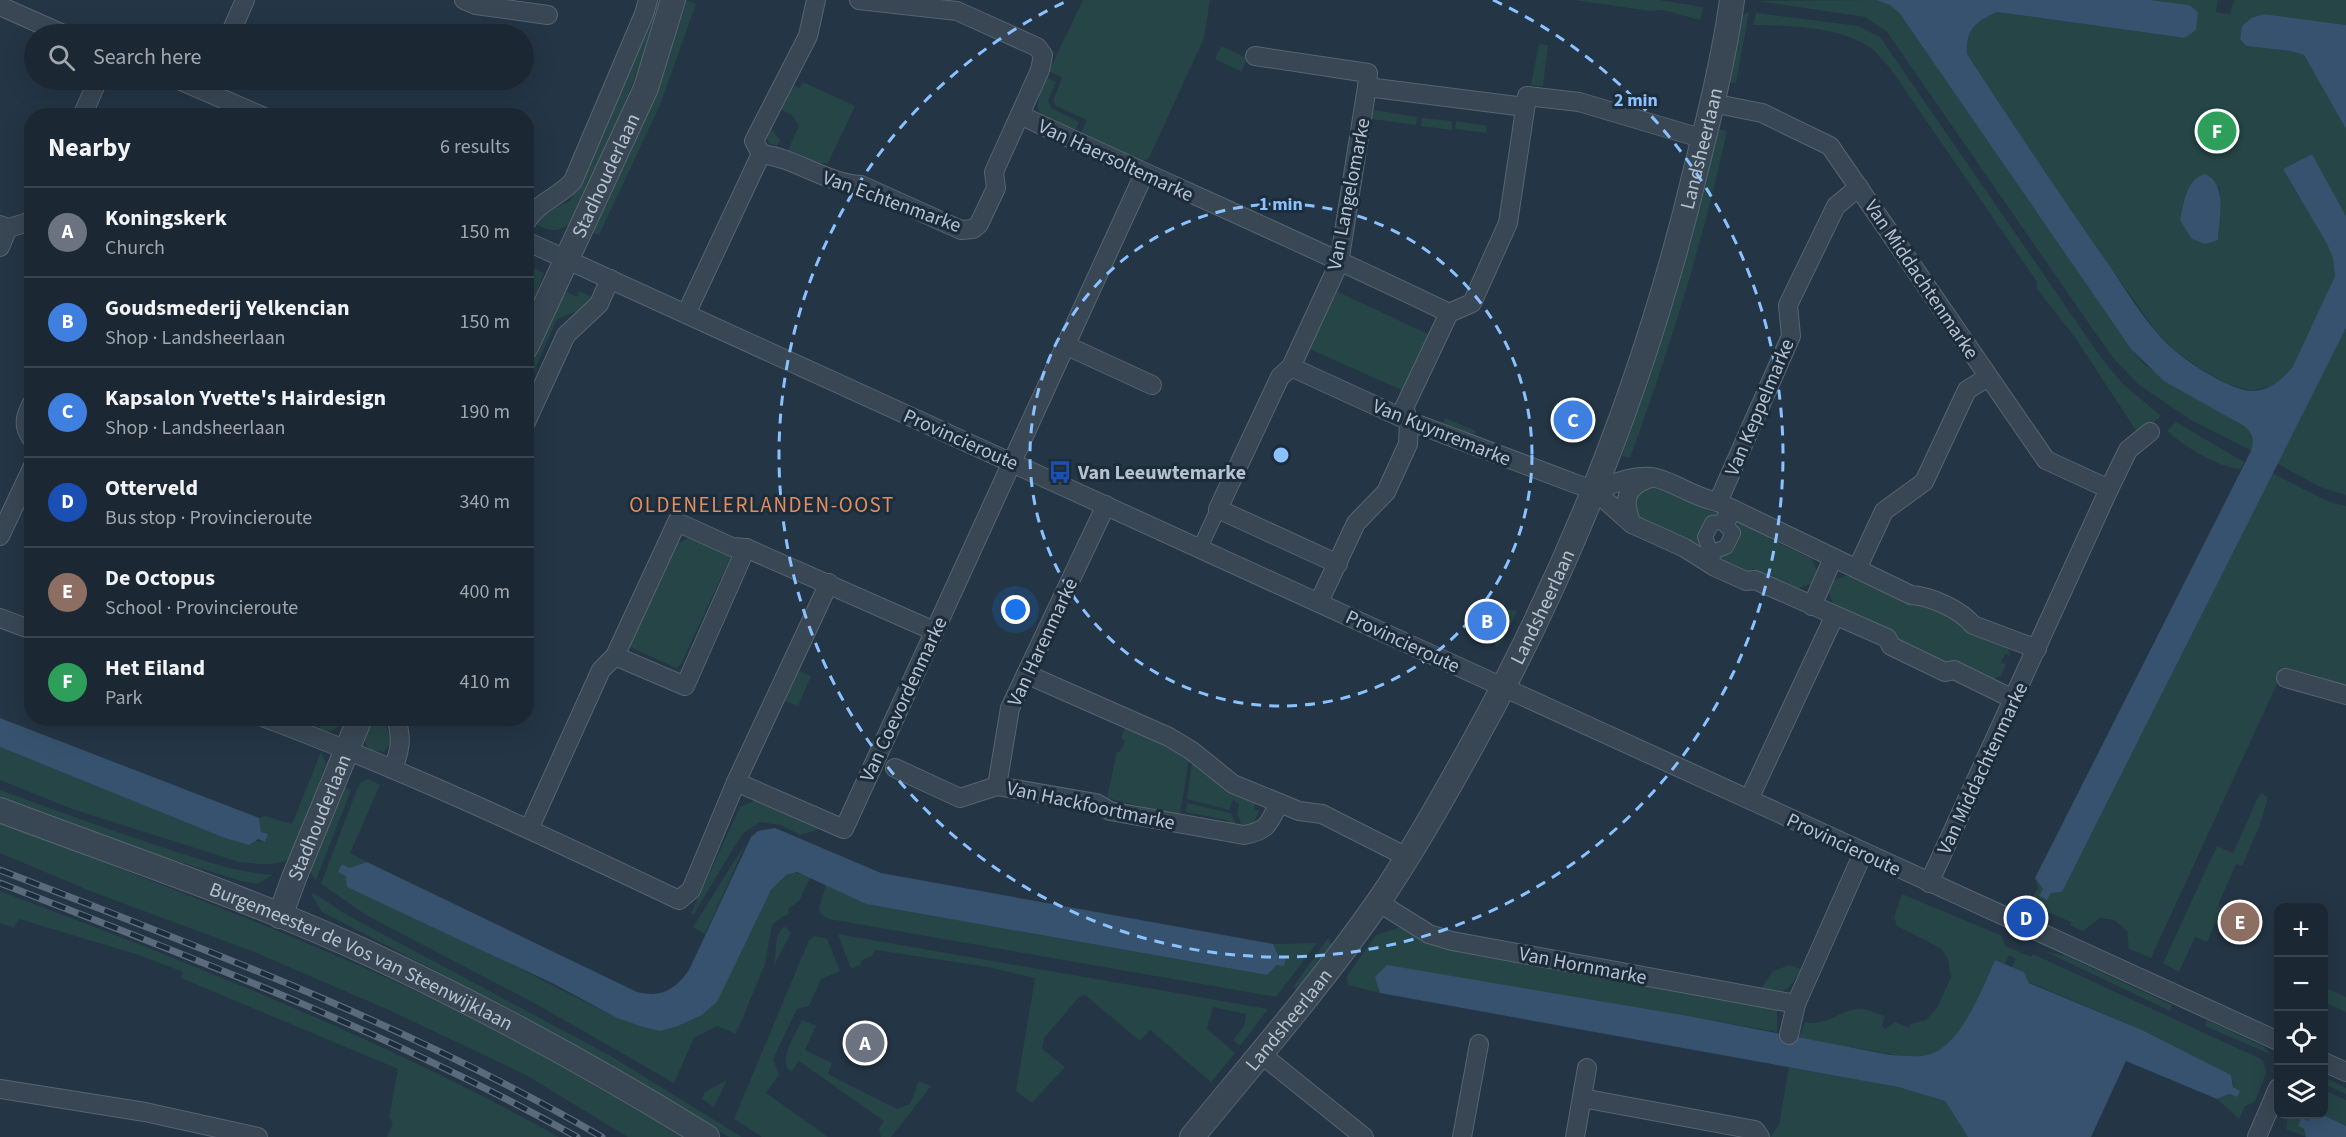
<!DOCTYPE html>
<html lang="en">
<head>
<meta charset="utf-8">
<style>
  :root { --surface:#1b2834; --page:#283440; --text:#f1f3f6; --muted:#a0a6ac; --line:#39444f; --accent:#d6ab8b }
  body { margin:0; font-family:"Source Sans 3",sans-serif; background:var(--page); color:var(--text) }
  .controls { position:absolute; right:18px; bottom:18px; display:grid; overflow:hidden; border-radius:12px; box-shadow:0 6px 24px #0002 }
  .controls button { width:54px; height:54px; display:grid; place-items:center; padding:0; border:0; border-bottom:2px solid var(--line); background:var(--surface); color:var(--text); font:30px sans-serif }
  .you { position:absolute; left:1016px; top:610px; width:21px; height:21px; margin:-15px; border:4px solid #fff; border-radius:50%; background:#1a73e8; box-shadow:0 0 0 9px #1a73e833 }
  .badge { display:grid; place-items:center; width:39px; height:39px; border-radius:50%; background:var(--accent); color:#fff; font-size:20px; font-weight:700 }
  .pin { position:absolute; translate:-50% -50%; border:3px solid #fff; box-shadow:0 2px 6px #0006 }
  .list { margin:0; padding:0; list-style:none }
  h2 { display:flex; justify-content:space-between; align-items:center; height:78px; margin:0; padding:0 24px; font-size:26px }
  h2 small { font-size:20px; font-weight:400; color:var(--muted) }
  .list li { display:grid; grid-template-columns:39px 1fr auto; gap:18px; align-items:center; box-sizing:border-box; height:90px; padding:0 24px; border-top:2px solid var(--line) }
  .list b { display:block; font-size:22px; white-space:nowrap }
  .list p { margin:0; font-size:20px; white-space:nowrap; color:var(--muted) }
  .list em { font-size:20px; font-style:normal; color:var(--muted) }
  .icon { flex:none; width:33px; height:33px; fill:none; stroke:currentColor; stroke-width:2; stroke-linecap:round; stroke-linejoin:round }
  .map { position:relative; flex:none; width:2346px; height:1137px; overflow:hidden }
  .search { position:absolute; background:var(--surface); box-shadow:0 6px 24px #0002; left:24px; top:24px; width:510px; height:66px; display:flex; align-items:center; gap:15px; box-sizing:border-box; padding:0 21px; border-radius:33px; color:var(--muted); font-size:22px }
  .panel { position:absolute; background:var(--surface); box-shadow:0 6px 24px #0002; left:24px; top:108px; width:510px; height:618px; border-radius:24px }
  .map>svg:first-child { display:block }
  .green { fill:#264546; fill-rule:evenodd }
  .water { fill:#36526e }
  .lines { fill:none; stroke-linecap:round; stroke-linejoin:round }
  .pedestrian-casing { stroke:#576472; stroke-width:16 }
  .minor-casing { stroke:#576472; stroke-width:20 }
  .tertiary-casing { stroke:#576472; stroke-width:26 }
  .pedestrian { stroke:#394754; stroke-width:14 }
  .minor { stroke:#394754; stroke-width:18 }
  .tertiary { stroke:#394754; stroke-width:24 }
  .rail-casing { stroke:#5b6b7c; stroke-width:7 }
  .rail { stroke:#1d2c3a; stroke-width:4.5; stroke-dasharray:14; stroke-linecap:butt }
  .ring { fill:none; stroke:#8ac1ff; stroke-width:3; stroke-dasharray:10 8 }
  .labels { text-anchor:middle; stroke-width:6; stroke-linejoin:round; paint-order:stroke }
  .street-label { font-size:20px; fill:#b6c1ce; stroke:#1d2c3a }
  .poi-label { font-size:20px; font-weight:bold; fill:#b6c1ce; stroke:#1d2c3a; text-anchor:start }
  .neighbourhood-label { font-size:21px; letter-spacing:1.5px; fill:#e08d5f; stroke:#1d2c3a }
  .centre { fill:#8ac1ff; stroke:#1d2c3a; stroke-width:3 }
  .ring-label { font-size:18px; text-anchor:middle; font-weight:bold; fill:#8ac1ff; stroke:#1d2c3a; stroke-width:6; stroke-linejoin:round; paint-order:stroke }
</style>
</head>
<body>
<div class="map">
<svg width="2346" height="1137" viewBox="0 0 2346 1137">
  <rect width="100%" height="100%" fill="#243545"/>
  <g class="green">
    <path d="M653,0H662C639,78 604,151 569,224C557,234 546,230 533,223L545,212L570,201L600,138Z"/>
    <path d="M687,0L696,4L660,105L599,235L590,232L662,75Z"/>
    <path d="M1083,0H1210L1204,38L1149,158L1143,161H1136L1080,135L1087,120L1056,106L1053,100L1062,78L1049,71Z"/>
    <path d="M1574,0H1659L1703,7L1700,20L1662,10L1651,11Z"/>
    <path d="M1876,0L1890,5L1900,14L2131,349L2145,365L2251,431L2254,439L2252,451L2191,420L2139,385L2115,360L2094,331L1887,32L1865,17L1757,1Z"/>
    <path d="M2151,0H2218L2216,12L2230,14L2234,0H2346V25L2264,14L2251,18L2242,26L2240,39L2246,46L2290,51L2304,55L2346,129V216L2312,154L2283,169L2327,244L2333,259L2335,276L2293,366L2275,385L2252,391L2228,384L2199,368L2173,349L2155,330L2068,207L1967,54C1966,29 1975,22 1997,12L2185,38L2189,5ZM2190,186L2220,187L2218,239L2180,220Z"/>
    <path d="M1749,12L1736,83L1728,82L1741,16Z"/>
    <path d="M1756,13L1858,26L1880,37L2100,356L2121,382L2161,416L2139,435L2074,336L2037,289V282L1890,68C1884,62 1878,53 1871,48C1839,26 1790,26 1753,25Z"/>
    <path d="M1539,44L1548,45L1543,86L1531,85Z"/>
    <path d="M1221,46L1247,58L1242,72L1215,59Z"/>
    <path d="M1046,77L1056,82L1048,101L1051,108L1079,122L1074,133C1039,115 1029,118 1046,77Z"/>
    <path d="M803,82L855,106L828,163H814L787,152L799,126L792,115L776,107L784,93L793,85L800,88Z"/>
    <path d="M1374,110L1417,117L1416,125L1372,119Z"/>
    <path d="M773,114L778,116L772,129L780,140L777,146L769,143L764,132Z"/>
    <path d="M1422,118L1452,121V130L1421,126Z"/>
    <path d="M1456,121L1487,126L1486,133L1455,129Z"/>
    <path d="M1718,129L1727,131C1703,243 1669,350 1630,458L1622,456L1679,285Z"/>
    <path d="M527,265L544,273L527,320Z"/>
    <path d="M564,290L577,297L579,291L596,299L582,309L557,319L527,387V372Z"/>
    <path d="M1334,290L1430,335L1406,392L1307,348Z"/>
    <path d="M2346,328V495L2320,487L2276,463Z"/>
    <path d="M1445,418L1476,431L1474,436L1443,423Z"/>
    <path d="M2176,422L2244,462L2241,469C2216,467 2186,447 2167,431Z"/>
    <path d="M2272,473L2327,501L2346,506V685L2291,669L2282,673L2151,958L2129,949L2127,931L2114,920L2100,918L2083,931L2070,925L2071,922L2019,900L2032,898L2038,888L2035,878L2043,889L2040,896L2047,899L2051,893L2062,892Z"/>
    <path d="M1649,485L1711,512L1717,510L1726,514L1712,523L1709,547L1699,550L1696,543L1635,516V498Z"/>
    <path d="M1731,516L1767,533L1769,539L1812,559L1818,574L1813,583L1796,589L1753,569L1747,572L1713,556L1726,547Z"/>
    <path d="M688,538L732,554L681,664L676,668L628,646L677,544Z"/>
    <path d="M1848,575L1910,604L1917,603L1965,624L1968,629L2007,648L2011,656L2005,654L2001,662L2006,665L2001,676L1993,679L1953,662H1946L1898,641L1896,635L1834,607L1828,590L1831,581Z"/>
    <path d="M1506,609L1517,611L1502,643L1496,647L1493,641Z"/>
    <path d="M799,671L811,676L798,706L785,701Z"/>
    <path d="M304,719H344C338,729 331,734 319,729L322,723L316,721L313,727Z"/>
    <path d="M368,719H383L392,741L384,752L370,750C361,740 365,731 368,719Z"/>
    <path d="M1125,728L1190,753L1180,814L1168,813L1107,798L1117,751L1120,752L1125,741L1121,738Z"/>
    <path d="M0,747L222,837L265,842L268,834L261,832L259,818L265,816L292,824L321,752L326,764L290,858C277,868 254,863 239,862L72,809L0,780Z"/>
    <path d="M1192,763L1256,802L1254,809L1259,811L1254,822L1242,825L1237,814L1239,804L1233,800L1229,810L1187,799Z"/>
    <path d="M368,779L380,785L350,853L367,862L349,868L342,865L471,944L617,1018L678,1026L702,1015L717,1002C729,977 765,883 788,874C797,871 802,874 810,878L799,901L788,909L789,914L782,917L772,925L765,964L736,1034L717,1026L694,1038L674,1083L536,1004L366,915L321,884L356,792L361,782Z"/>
    <path d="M342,786L351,790L316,880L310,872L311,867Z"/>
    <path d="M0,790C54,810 107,829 162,847C203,860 229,871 273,875L257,884L241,881L148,852L0,799Z"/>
    <path d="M2260,793L2268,797L2260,825L2242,866L2236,864L2218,905L2222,908L2207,942L2195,937L2179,972L2163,963L2217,846L2233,853Z"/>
    <path d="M756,800L823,828L800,835L781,825L760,822L742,834L694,914L691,913L740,807Z"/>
    <path d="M1187,803L1231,813L1236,825H1232L1226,820L1186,812Z"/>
    <path d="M0,823C142,877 285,930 422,994C513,1036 600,1086 686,1137H628L524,1074L391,1011L254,952L90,891L0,853Z"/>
    <path d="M745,846L705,934L693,927L738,855Z"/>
    <path d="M826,885L867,904L1267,975L1285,958L1279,957L1273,944L1317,943L1276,997L829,919L820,914L819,908Z"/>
    <path d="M0,891C191,963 381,1038 559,1137H387L393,1123L389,1117L398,1069L181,978L183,972L139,955L19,919L14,928L0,923Z"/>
    <path d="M314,893L347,915L609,1055L742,1137H729L519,1014L322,912L311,894Z"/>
    <path d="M1902,894L2002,936L2005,946L2031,957L2033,954L2263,1060L2266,1073L2255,1102L2245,1106L2239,1119L2217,1099L2228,1094L2237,1097L2231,1075L2142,1030L2029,982L2024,972L2012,967L2016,959L2009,955L2005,964L1995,960C1982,988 1961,1049 1927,1056C1908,1059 1886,1053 1867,1050C1845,1046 1820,1044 1799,1037L1805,1022C1827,1027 1840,1009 1861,1009C1868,1009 1878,1014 1885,1016L1882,1026L1885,1029L1895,1022L1909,1028L1911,1024L1926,1020L1937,1008L1951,977L1948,960L1942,949L1897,926L1894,917Z"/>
    <path d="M786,927L791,933L774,966L777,937L782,928Z"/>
    <path d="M1400,927L1427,941L1451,949L1777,1010V1032L1694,1017L1376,977L1380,993L1348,985L1347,976L1376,935Z"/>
    <path d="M838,934L1268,1009L1240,1046L1233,1040L1244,1026L1246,1014L1213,1007L1207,1029L1235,1053L1211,1082L1150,1030L1140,1041L1085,995L1079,997L1044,1038L1042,1049L1065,1067L1032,1103L1016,1091L1035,978L988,967L875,950L872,956L862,960L860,965L851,969Z"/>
    <path d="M815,936L827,939L840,971L821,979L809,1006L797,1009L773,1059L779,1075L766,1093L828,1137H762L734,1119L809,940Z"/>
    <path d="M1328,938L1332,945L1299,991L1293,987Z"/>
    <path d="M2044,951L2066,956L2172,1005L2170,1011Z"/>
    <path d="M1789,965L1801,969C1788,992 1787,993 1761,989L1773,971Z"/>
    <path d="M2324,987L2346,997V1012L2324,1002Z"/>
    <path d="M802,1020L816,1026L805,1050L832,1063L828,1074L897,1109L910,1104L919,1081L931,1086L891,1137H881L879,1128L884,1121L799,1061L791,1072C777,1060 796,1034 802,1020Z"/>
    <path d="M2207,1020L2264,1047L2270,1054L2205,1026Z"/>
    <path d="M1789,1067L1898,1087L1945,1101L1968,1137H1770L1779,1125Z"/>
    <path d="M2324,1077L2346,1088V1094L2324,1084Z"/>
    <path d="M727,1080L714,1107L702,1099L705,1092Z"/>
    <path d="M2324,1090L2346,1100V1126L2323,1115Z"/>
    <path d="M2288,1115H2315L2308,1121L2300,1119L2298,1126L2304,1129L2306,1137L2286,1129Z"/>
  </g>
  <g class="water">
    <path d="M1876,0H2151L2189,5L2198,12L2196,30L2185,38L1997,12C1975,22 1966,29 1967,54C2013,124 2059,194 2107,262C2127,291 2146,325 2173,349C2188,363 2232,391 2252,391C2270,391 2283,379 2293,366L2335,276L2333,259L2327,244L2283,169L2312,154L2346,216V328L2062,892L2051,893L2047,900L2039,896L2043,889L2035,878L2251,451C2254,439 2254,434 2244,426L2164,381L2131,349L1900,14L1890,5Z"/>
    <path d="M2264,14L2346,25V129L2304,55L2290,51L2246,46L2240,39L2242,26L2251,18Z"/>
    <path d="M2205,174C2228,184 2219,219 2218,240L2205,244L2192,239L2180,220C2184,203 2186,179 2205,174Z"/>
    <path d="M0,718L259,818L261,832L268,834L265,842L258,839L249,845L222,837L0,747Z"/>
    <path d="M775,828L881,873L1273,944L1279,957L1286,958L1284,966L1277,965L1267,975L866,904L797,872L786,875L771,890L717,1002L702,1015L678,1026L660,1031L643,1027L617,1018L554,984L347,887L346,876L338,872L342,864L349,868L367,862L637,992C661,998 675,990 689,970L751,837L758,831Z"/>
    <path d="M1995,960L2024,972L2029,983L2142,1030L2231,1075L2233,1087L2240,1091L2237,1097L2229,1094L2217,1099L2126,1061L2091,1137H1968L1945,1101L1898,1087L1380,993L1375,977L1387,965L1694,1017L1890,1055C1902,1055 1915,1058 1927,1055C1961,1048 1982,988 1995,960Z"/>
    <path d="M2315,1115H2323L2346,1126V1137H2306L2304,1129L2298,1126L2301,1118L2308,1121Z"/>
  </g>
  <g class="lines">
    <g class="pedestrian-casing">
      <g id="pedestrian">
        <path d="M1726,514L1731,516L1726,526L1733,533L1726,547L1715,551L1713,556L1706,553L1709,547L1705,537L1712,523L1722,522Z"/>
        <path d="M1200,548L1218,509"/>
      </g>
    </g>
    <g class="minor-casing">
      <g id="minor">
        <path d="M464,0L476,5L548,15"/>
        <path d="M0,6L63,34"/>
        <path d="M230,34L245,0"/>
        <path d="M1255,56L1368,73L1367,87L1339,263L1291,367L1280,377L1218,509L1338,564"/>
        <path d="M179,80L262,116"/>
        <path d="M1367,87L1525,107"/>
        <path d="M1712,103L1762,113L1830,146L2046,460L2109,489"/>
        <path d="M1020,115C1163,182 1307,244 1449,313"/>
        <path d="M82,116L98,80"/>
        <path d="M761,154C796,158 825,183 861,185L961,230L973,229L979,224L996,188L994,172L1040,70L1043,55L1037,47L957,11L859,0"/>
        <path d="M761,154L754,141L808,36L816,0"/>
        <path d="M526,222C538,202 559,197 573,181L644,14L648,0"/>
        <path d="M0,225L8,228L29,222L32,218"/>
        <path d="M526,241L2278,1041"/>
        <path d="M0,247L8,228"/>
        <path d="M686,314L761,154"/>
        <path d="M1065,345L1152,385"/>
        <path d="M1291,367L1409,421L1595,491L1632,524L1685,548L1715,567L1746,581L1755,580L1887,638L1891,646L1945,672L1954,670L2013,699"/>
        <path d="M32,403C25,416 22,426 32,439"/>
        <path d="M526,422L566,335L599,304L610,279"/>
        <path d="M1595,491C1613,484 1631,475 1651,477C1670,479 1694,498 1718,502L1911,595C1931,596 1961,610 1973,625L2037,649"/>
        <path d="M1718,502L1791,336L1788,305L1836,206L1859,187"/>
        <path d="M1632,524C1623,503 1624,487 1648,479"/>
        <path d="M0,536L32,468"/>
        <path d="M1857,569L1884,511L1924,482L1967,390L1988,377"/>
        <path d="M1319,602L1356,523L1386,492L1408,444L1409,421L1404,408L1449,313L1472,303L1508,223L1527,96L1579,102L1704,139"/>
        <path d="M1812,606L1833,558"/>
        <path d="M0,618L32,630"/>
        <path d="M615,656L685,686L746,548"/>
        <path d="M1026,674L1169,737L1192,751L1233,784L1299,811L1322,814L1407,857"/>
        <path d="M2286,678L2346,695"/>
        <path d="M265,718C406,771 543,835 679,900L691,890L736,782L829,583"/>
        <path d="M895,768L960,798L997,786L1096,803L1110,811L1244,835C1267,831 1269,824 1279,803"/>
        <path d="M392,769C401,751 402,738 396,718"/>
        <path d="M736,782L844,829L1144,174"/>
        <path d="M997,786L1010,708L1106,505"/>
        <path d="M1749,799L1834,617"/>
        <path d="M529,829L601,670L615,656L677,522L732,547L746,548L934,631"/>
        <path d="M1929,883L2109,489L2128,450L2150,432"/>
        <path d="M1378,902L1429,934L1452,941L1796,1004L1863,853"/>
        <path d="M1789,1035L1796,1004"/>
        <path d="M1261,1054L1364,1137"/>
        <path d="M2324,1062L2346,1072"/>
        <path d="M0,1089L145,1112L258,1137"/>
        <path d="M1582,1098L1755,1130L1760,1137"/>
        <path d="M1462,1137L1479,1044"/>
        <path d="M1575,1137L1587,1068"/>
        <path d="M2257,1137L2278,1088"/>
      </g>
    </g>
    <g class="tertiary-casing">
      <g id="tertiary">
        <path id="s1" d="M526,347L646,88L673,0"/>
        <path id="s2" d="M0,810C124,857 252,899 372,955C487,1009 599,1070 707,1137"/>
        <path id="s3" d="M280,916L294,878L360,718"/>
        <path id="s4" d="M1192,1137C1255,1060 1322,983 1379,901C1413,851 1442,799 1471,747C1572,565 1648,372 1696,169C1710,114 1724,57 1732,0"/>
      </g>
    </g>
    <use href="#pedestrian" class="pedestrian"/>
    <use href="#minor" class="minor"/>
    <use href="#tertiary" class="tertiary"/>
    <g class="rail-casing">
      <g id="rail">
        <path d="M0,870C205,949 411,1026 602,1137"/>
        <path d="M0,883C196,959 393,1034 577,1137"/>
      </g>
    </g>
    <use href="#rail" class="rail"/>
  </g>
  <g class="ring">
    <circle cx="1281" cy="455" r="251"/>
    <path d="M1493 0A502 502 0 1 1 1069 0"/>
  </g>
  <defs>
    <g id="bus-bare" transform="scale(1.8)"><path d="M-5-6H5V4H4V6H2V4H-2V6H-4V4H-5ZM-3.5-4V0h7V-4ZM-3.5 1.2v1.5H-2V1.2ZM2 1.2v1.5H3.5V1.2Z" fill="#1a4fb4" stroke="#1d2c3a" stroke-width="2.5" paint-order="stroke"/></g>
  </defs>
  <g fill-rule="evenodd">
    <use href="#bus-bare" x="1060" y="472"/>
  </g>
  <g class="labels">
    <g class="street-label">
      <text dy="7" stroke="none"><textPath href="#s4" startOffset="1124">Landsheerlaan</textPath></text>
      <text transform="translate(1116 160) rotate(25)" y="7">Van Haersoltemarke</text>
      <text dy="7" stroke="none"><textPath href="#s1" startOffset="189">Stadhouderlaan</textPath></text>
      <text transform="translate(1348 194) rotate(-79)" y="7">Van Langelomarke</text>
      <text transform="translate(892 201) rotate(20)" y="7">Van Echtenmarke</text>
      <text transform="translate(1922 279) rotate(56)" y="7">Van Middachtenmarke</text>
      <text transform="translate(1759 407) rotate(-67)" y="7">Van Keppelmarke</text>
      <text transform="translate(1442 432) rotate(22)" y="7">Van Kuynremarke</text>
      <text transform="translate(961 439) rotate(24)" y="7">Provincieroute</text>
      <text dy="7" stroke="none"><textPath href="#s4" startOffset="638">Landsheerlaan</textPath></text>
      <text transform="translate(1403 641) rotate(25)" y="7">Provincieroute</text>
      <text transform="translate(1042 642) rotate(-65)" y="7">Van Harenmarke</text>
      <text transform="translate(903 699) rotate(-65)" y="7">Van Coevordenmarke</text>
      <text transform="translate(1982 768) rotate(-65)" y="7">Van Middachtenmarke</text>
      <text transform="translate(1091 805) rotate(12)" y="7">Van Hackfoortmarke</text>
      <text dy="7" stroke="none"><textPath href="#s3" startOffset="106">Stadhouderlaan</textPath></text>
      <text transform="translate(1844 844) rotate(25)" y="7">Provincieroute</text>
      <text dy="7" stroke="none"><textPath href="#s2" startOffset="390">Burgemeester de Vos van Steenwijklaan</textPath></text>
      <text transform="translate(1583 965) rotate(11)" y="7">Van Hornmarke</text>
      <text dy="7" stroke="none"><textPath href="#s4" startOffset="152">Landsheerlaan</textPath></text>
    </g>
    <g class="poi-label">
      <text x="1078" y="479">Van Leeuwtemarke</text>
    </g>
    <g class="neighbourhood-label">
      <text x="762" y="512">OLDENELERLANDEN-OOST</text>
    </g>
  </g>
  <circle cx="1281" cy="455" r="9" class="centre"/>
  <g class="ring-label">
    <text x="1636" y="106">2 min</text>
    <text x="1281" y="210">1 min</text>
  </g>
</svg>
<div class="controls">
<button>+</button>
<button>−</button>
<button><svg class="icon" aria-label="locate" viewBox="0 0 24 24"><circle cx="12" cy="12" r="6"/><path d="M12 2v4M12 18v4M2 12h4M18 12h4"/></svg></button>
<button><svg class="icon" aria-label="layers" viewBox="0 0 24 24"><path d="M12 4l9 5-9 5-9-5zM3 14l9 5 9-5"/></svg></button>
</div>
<div class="you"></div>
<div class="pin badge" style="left:865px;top:1043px;background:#6b7280">A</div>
<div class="pin badge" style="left:1487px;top:621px;background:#3f7fe0">B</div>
<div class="pin badge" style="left:1573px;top:420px;background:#3f7fe0">C</div>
<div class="pin badge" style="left:2026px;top:918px;background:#1a4fb4">D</div>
<div class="pin badge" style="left:2240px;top:922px;background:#8d6e63">E</div>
<div class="pin badge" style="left:2217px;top:131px;background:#2e9e5b">F</div>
<div class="search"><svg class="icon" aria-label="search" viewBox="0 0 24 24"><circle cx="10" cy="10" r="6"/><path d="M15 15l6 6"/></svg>Search here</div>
<section class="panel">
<h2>Nearby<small>6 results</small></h2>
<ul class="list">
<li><span class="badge" style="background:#6b7280">A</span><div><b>Koningskerk</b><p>Church</p></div><em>150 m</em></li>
<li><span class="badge" style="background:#3f7fe0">B</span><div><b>Goudsmederij Yelkencian</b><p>Shop · Landsheerlaan</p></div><em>150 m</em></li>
<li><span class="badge" style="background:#3f7fe0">C</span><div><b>Kapsalon Yvette's Hairdesign</b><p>Shop · Landsheerlaan</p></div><em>190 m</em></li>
<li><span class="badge" style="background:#1a4fb4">D</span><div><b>Otterveld</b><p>Bus stop · Provincieroute</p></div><em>340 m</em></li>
<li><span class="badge" style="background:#8d6e63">E</span><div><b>De Octopus</b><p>School · Provincieroute</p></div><em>400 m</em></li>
<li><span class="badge" style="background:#2e9e5b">F</span><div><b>Het Eiland</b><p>Park</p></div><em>410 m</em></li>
</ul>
</section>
</div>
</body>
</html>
